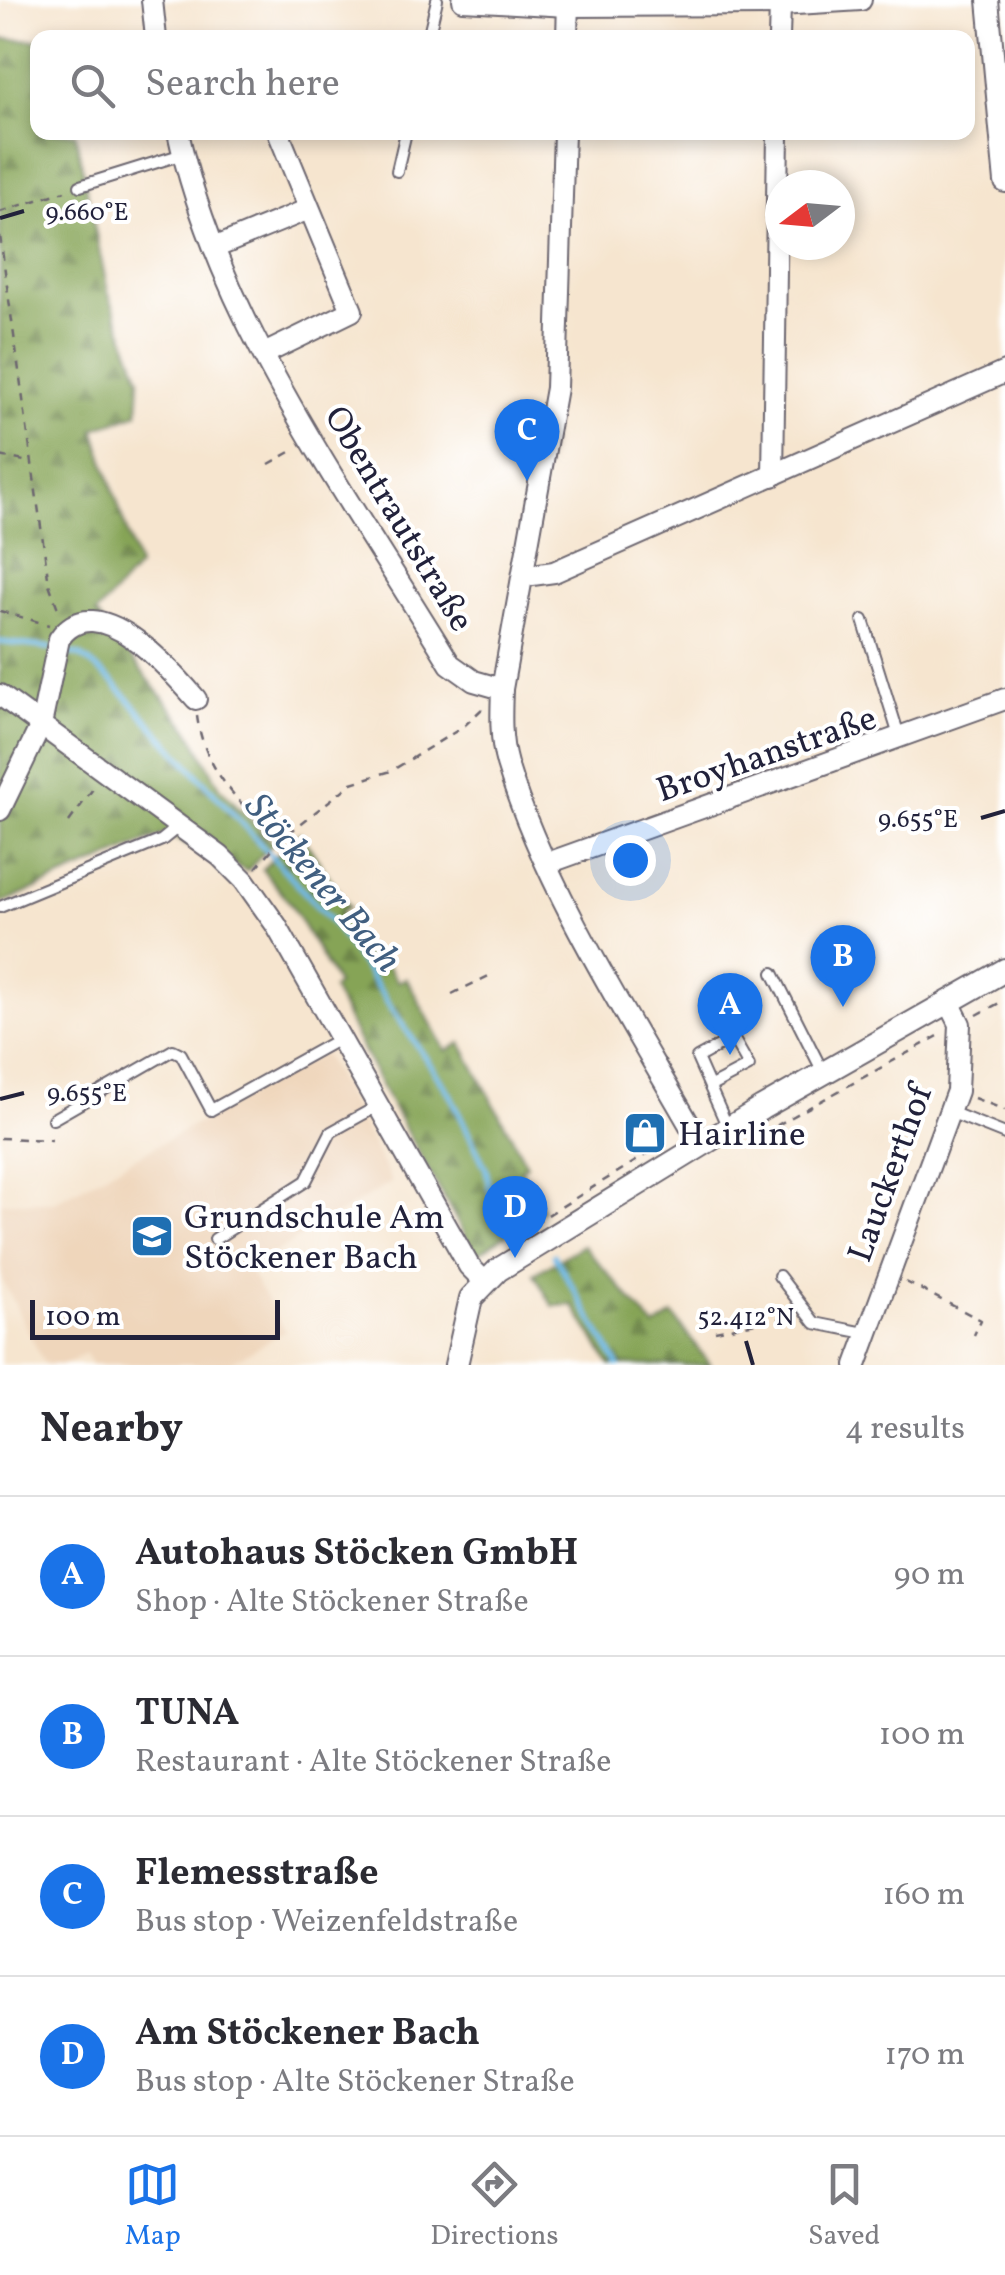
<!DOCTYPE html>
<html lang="en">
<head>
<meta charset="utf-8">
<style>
  :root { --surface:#fff; --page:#f7f7f7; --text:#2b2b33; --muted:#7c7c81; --line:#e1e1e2; --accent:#1a73e8 }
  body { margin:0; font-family:Vollkorn,serif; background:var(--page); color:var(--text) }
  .compass { position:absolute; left:765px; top:170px; width:90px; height:90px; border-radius:50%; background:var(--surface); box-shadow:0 5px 15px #0003; rotate:254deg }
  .scale { position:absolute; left:30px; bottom:25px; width:250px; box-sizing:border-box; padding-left:10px; border:5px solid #22223b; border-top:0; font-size:28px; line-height:35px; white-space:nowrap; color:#22223b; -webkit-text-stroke:8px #fff; paint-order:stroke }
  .you { position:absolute; left:630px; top:860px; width:35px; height:35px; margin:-25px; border:8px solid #fff; border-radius:50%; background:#1a73e8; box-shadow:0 0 0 15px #1a73e833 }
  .badge { display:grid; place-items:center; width:65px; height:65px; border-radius:50%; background:var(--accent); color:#fff; font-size:32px; font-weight:700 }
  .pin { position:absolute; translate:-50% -82px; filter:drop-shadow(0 2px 5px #0008) }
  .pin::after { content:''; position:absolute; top:52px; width:35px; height:30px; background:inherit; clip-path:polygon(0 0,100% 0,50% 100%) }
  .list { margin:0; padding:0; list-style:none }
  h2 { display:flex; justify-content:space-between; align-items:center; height:130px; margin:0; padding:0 40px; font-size:42px }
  h2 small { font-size:32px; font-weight:400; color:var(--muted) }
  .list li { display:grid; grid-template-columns:65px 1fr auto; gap:30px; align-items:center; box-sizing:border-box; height:160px; padding:0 40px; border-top:2px solid var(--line) }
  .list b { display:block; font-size:38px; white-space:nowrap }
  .list p { margin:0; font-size:32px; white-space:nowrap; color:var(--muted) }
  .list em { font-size:32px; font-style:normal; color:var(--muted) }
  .icon { flex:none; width:55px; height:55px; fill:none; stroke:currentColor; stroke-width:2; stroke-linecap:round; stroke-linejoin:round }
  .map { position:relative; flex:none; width:1005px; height:1365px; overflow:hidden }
  .search { position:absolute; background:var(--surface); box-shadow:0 5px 15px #0003; left:30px; right:30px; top:30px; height:110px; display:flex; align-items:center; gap:25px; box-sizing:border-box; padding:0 35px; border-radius:20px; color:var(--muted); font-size:38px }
  .sheet { height:770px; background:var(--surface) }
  nav { display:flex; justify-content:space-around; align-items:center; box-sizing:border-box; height:140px; border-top:2px solid var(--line); background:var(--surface); font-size:28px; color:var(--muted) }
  nav a { display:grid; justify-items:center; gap:5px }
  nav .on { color:var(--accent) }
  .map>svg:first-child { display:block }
  .built { fill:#efd6bb }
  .forest { fill:url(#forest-firs); stroke:#546348; stroke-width:2.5 }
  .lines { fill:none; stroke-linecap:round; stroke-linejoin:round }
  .stream { stroke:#6fbae8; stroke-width:5 }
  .service-casing { stroke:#6c666f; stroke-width:14 }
  .minor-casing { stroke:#6c666f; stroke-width:24 }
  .tertiary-casing { stroke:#6c666f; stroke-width:26 }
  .path { stroke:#6c666f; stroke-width:2.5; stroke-dasharray:8 8; stroke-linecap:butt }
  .service { stroke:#fff; stroke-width:10 }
  .minor { stroke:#fff; stroke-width:20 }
  .tertiary { stroke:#fff; stroke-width:22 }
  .ticks { fill:none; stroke:#22223b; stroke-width:4 }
  .labels { text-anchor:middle; stroke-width:8; stroke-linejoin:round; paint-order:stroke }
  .street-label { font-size:35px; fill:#22223b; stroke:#fff }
  .poi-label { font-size:35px; fill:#22223b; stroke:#fff; text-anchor:start }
  .water-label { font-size:38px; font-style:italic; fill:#415f80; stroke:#fff }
  .ticks-label { font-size:25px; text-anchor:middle; fill:#22223b; stroke:#fff; stroke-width:8; stroke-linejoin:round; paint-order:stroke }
</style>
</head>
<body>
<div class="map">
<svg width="1005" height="1365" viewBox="0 0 1005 1365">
  <defs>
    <pattern id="forest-firs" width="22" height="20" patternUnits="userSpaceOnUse" patternTransform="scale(2.5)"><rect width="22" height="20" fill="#86a456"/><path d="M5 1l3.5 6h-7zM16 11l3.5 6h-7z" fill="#6d8548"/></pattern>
  </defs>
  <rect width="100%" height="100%" fill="#fff"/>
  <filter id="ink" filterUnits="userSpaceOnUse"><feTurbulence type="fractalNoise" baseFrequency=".01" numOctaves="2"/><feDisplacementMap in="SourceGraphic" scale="20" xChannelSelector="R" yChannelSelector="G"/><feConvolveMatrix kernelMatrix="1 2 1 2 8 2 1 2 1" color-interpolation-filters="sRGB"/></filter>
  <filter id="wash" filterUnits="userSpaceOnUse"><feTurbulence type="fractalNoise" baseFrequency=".0048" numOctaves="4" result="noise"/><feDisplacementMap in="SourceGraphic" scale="40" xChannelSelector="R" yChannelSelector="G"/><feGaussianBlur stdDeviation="2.25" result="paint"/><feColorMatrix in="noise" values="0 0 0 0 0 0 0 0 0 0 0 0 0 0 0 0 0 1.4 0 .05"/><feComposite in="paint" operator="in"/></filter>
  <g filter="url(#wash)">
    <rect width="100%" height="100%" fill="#f6e5cf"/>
    <path class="built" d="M324,1054L392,1182L248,1269L285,1331L227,1365H92L85,1353L65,1365H45L2,1279L1,1202H54Z"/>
    <g class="forest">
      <path d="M0,39L37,40L38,132L75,133L108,292L140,378L138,413L94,429L138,567L96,614L189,730L221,789L273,843L247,871L165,834L0,904Z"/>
      <path d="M300,833L349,907L340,913L368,959L380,955L398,982L406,978L446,1051L461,1043L527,1165L521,1169L543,1210L476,1255L388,1099L332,989L337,984L290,903L262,869Z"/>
      <path d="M583,1245L655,1327L673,1315L710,1365H610L573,1305L553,1306L534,1274Z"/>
    </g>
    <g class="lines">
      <g class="stream">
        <path d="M0,642L51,648"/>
        <path d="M63,651L81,656L111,680L337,928L450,1094L486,1169L491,1196L505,1217L530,1210L533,1216"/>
        <path d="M554,1255L618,1365"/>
      </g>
    </g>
  </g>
  <g filter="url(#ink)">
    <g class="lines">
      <g class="service-casing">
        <g id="service">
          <path d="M428,38L437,0"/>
          <path d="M397,171L406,132"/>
          <path d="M80,186L183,154"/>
          <path d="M863,620L900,739"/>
          <path d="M0,907L162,840L178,827"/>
          <path d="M773,973L823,1072"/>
          <path d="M711,1086L749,1066L733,1038L697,1058L728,1128"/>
          <path d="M950,1112L1005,1134"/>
          <path d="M53,1119L173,1050L181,1054L211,1110L339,1039"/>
          <path d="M215,1239L306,1181L331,1132L376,1107"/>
          <path d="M779,1276L815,1323L865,1333"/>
        </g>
      </g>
      <g class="minor-casing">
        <g id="minor">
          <path d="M152,0L156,38"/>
          <path d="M463,0L568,6L780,5L861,0"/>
          <path d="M988,0L1005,182"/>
          <path d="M567,38L568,0"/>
          <path d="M779,38L780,5"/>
          <path d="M178,132C219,322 351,500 450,664L474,681L502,689"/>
          <path d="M564,132L556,388L502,689C501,714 500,740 507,764C545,890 636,1030 701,1145"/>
          <path d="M214,248L309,209"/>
          <path d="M264,354L352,311L278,132"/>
          <path d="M773,476L778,132"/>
          <path d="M525,576L554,572L1005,372"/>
          <path d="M0,695L220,856L244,880L276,925L469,1266L484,1281"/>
          <path d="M0,810L41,725L59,639C96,584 171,670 196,699"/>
          <path d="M548,863L1005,699"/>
          <path d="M856,1365L957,1091L960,1024L949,1002"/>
        </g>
      </g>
      <g class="tertiary-casing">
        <path id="tertiary" d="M456,1365L471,1298L498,1270L762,1108L1005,970"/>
      </g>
      <g class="path">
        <path d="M0,212L65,191"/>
        <path d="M0,236L49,584L60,614"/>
        <path d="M0,456L29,462"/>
        <path d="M269,464L294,450"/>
        <path d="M0,611L49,625"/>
        <path d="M197,716C204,771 241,804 278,840"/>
        <path d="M69,822L95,786"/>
        <path d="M256,868L279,841L352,783L391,771L463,727L483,708"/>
        <path d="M452,994L491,975"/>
        <path d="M977,1015L1005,1000"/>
        <path d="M974,1098L1005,1110"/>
        <path d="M763,1133L940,1035"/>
        <path d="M0,1138L52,1140"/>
        <path d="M507,1240L649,1153"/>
        <path d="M906,1282L981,1320L974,1335"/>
        <path d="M715,1331L791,1316"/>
      </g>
      <use href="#service" class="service"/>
      <use href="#minor" class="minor"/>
      <use href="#tertiary" class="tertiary"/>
    </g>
  </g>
  <path class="ticks" d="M0,218L24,211M981,818L1005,811M0,1099L24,1093M746,1341L753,1365"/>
  <defs>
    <g id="shop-square" transform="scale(2.25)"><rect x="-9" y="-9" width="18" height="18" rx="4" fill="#1f6fb2" stroke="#fff"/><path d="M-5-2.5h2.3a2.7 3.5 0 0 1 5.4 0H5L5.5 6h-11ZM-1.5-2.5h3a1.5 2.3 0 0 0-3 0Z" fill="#fff"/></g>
    <g id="school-square" transform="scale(2.25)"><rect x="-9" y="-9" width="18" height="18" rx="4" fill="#1f6fb2" stroke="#fff"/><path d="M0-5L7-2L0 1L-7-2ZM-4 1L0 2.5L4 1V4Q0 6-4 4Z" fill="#fff"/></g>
  </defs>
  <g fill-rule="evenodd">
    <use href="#shop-square" x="645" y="1133"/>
    <use href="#school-square" x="152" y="1236"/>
  </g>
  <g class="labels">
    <g class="street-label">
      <text transform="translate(400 518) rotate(59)" y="12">Obentrautstraße</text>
      <text transform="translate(766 753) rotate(-19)" y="12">Broyhanstraße</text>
      <text transform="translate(889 1173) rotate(-70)" y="12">Lauckerthof</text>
    </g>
    <g class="poi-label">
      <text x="678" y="1145">Hairline</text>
      <text x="184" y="1228">Grundschule Am<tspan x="184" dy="40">Stöckener Bach</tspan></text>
    </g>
    <g class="water-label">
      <text transform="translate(324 882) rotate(50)" y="13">Stöckener Bach</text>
    </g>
  </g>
  <g class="ticks-label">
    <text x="87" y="220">9.660°E</text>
    <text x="918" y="827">9.655°E</text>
    <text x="87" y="1101">9.655°E</text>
    <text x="746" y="1325">52.412°N</text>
  </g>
</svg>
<svg class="compass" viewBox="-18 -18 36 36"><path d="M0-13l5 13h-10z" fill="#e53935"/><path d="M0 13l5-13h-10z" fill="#7c7c81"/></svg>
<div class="scale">100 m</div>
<div class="you"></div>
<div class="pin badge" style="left:730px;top:1055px">A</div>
<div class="pin badge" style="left:843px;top:1007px">B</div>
<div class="pin badge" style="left:527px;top:481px">C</div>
<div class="pin badge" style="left:515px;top:1258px">D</div>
<div class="search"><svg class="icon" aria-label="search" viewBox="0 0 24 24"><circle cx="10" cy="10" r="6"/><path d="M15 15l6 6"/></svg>Search here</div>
</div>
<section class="sheet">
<h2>Nearby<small>4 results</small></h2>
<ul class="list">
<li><span class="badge">A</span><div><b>Autohaus Stöcken GmbH</b><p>Shop · Alte Stöckener Straße</p></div><em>90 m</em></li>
<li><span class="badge">B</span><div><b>TUNA</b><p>Restaurant · Alte Stöckener Straße</p></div><em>100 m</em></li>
<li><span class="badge">C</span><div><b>Flemesstraße</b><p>Bus stop · Weizenfeldstraße</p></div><em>160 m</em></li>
<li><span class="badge">D</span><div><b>Am Stöckener Bach</b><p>Bus stop · Alte Stöckener Straße</p></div><em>170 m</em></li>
</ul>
</section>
<nav>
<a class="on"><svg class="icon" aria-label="map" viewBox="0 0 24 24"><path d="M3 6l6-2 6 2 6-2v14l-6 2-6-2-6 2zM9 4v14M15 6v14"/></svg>Map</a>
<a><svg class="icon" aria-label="directions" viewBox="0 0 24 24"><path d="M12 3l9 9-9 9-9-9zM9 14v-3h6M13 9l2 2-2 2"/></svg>Directions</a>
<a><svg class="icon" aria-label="saved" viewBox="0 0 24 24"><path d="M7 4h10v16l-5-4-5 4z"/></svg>Saved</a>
</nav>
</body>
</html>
